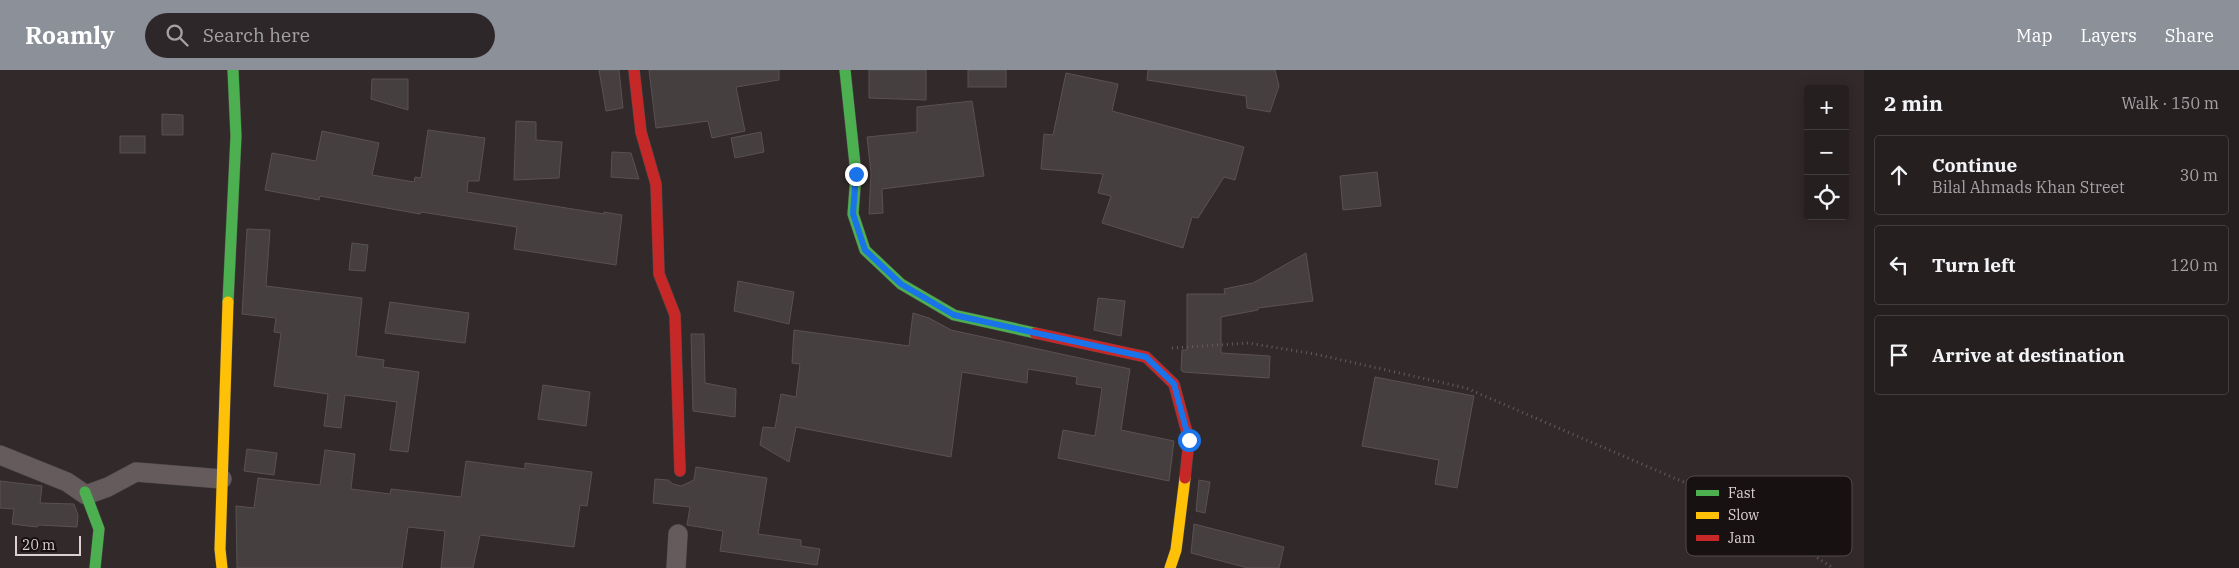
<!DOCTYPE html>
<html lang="en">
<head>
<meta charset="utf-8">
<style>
  :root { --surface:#261f20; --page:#2e2729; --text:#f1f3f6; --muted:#a4a2a5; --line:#423d3e; --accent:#8c9099 }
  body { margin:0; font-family:"IBM Plex Serif",serif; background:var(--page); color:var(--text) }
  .controls { position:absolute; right:15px; top:15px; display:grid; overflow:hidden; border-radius:5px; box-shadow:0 2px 12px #0003 }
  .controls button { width:45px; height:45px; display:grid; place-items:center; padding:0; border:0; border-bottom:1px solid var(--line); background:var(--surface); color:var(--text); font:25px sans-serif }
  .scale { position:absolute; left:15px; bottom:12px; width:66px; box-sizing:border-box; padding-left:5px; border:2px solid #dcd0d1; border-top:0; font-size:14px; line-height:18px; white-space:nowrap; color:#dcd0d1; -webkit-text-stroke:4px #181111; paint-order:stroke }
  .stop { position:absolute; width:15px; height:15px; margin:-11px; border:4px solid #1a73e8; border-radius:50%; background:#fff }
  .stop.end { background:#1a73e8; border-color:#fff; box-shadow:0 1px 5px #0008 }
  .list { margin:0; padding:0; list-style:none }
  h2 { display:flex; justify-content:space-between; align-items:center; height:65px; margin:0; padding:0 20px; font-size:21px }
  h2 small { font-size:16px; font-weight:400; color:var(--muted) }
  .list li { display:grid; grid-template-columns:32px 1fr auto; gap:15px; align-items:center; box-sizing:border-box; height:80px; margin:0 10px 10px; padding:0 10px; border:1px solid var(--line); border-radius:5px }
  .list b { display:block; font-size:19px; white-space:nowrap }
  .list p { margin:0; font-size:16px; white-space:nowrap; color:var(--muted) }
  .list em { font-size:16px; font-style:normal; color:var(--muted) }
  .icon { flex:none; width:28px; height:28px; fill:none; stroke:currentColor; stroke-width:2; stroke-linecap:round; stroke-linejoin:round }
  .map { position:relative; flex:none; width:1864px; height:498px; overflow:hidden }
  header { display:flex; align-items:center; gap:30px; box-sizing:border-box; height:70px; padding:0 25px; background:var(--accent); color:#fff }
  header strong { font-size:24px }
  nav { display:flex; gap:28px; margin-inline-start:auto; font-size:18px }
  .search { width:350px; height:45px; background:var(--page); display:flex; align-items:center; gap:12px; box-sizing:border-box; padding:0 18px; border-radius:28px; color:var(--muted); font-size:19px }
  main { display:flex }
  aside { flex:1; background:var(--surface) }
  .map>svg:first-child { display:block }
  .building { fill:#463f3f; stroke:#595152 }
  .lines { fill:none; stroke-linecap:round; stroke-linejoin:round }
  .street-casing { stroke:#4c4546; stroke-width:20 }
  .fast-casing { stroke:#4c4546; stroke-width:12 }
  .slow-casing { stroke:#4c4546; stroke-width:12 }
  .jam-casing { stroke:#4c4546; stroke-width:12 }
  .path { stroke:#645c5d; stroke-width:3; stroke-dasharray:1 4; stroke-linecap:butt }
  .street { stroke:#655b5c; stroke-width:19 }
  .fast { stroke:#4caf50; stroke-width:11 }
  .slow { stroke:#ffc107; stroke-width:11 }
  .jam { stroke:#c62828; stroke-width:11 }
  .route { stroke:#1a73e8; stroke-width:6 }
  .key { fill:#181111; stroke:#534a4b; stroke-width:1 }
  .key-label { font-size:14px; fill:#dcd0d1 }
</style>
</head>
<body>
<header>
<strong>Roamly</strong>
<div class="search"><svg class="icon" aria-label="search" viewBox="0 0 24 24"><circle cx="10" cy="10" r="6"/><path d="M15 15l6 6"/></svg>Search here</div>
<nav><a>Map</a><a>Layers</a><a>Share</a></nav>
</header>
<main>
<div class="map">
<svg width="1864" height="498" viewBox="0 0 1864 498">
  <rect width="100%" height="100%" fill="#32292a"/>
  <g class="building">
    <path d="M599,0H619L623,38L606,41Z"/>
    <path d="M649,0H779V10L736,17L745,61L712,68L708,51L656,58Z"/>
    <path d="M869,0H926V30L869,28Z"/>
    <rect x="968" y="0" width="38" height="17"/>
    <path d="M1148,0H1275L1279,16L1270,42L1247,38L1246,26L1147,10Z"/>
    <path d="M1066,3L1118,14L1112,41L1244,77L1235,110L1224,107L1198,148L1192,147L1183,178L1102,153L1111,126L1098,123L1103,104L1041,99L1044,64L1053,65Z"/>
    <path d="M372,9H408V40L371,29Z"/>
    <path d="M972,31L984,106L882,119L883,143L869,144L871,103L867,67L917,62V37Z"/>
    <path d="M162,44L183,45V65H162Z"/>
    <path d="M516,51L536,52V70L562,72L559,108L514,110Z"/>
    <path d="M428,60L485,68L479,111H468L467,122L604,144V142L622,145L616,195L514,179L517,157L421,142L420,144L320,126L319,130L265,120L272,83L316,91L322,61L379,73L372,105L414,112L415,107L421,108Z"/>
    <path d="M761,62L764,82L735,88L731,68Z"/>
    <rect x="120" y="66" width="25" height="17"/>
    <path d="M612,82L631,83L639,109L611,107Z"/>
    <path d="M1377,102L1381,136L1343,140L1340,106Z"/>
    <path d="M247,159L270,160L266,216L362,228L356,286L384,290L383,297L419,302L408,382L390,380L397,332L345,325L341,358L324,356L328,324L274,316L281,263L274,262L276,248L242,244Z"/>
    <path d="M352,173L368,175L365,201L349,200Z"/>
    <path d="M1306,183L1313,231L1258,238V240L1221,247V283L1270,286L1269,308L1183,302L1181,300L1182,280H1187V224H1225L1224,219L1253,213Z"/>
    <path d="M738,211L794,222L789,254L734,241Z"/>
    <path d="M1098,228L1125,231L1121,266L1094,260Z"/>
    <path d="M390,232L469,243L465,273L385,263Z"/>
    <path d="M913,243L929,248L951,260L1130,299L1121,360L1174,371L1169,411L1058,388L1063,360L1095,366L1102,318L1076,314L1077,307L1028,299L1027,313L962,302L951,387L796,357L789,392L760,375L763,357L775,358L781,324L796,327L800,294L792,293L794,260L909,276Z"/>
    <path d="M691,264H704L705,313L736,319L735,347L693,341Z"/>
    <path d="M1375,307L1474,326L1457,418L1435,414L1439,390L1362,376Z"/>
    <path d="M543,315L590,322L586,356L538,349Z"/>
    <path d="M247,379L277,383L274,405L244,401Z"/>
    <path d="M325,380L355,384L351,419L390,424L391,419L461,427L466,391L525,399V393L592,402L587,436L580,435L574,477L480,465L473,498H441L445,461L408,457L402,498H237L236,436L254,438L258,408L320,415Z"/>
    <path d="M696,397L767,408L758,464L801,470V476L820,479L817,495L720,481L723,461L687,455L690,437L653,433L655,409L668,410L673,414L681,416L694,410Z"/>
    <path d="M1199,410L1210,412L1205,443L1196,441Z"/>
    <path d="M0,411L42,416L40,433L74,434L78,445L77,457L38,455L37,457L12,454L14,439L0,438Z"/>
    <path d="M1194,454L1284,477L1279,498H1248L1191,483Z"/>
  </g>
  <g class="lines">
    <g class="street-casing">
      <g id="street">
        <path d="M0,385L67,412L86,425L108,417L136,402L222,409"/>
        <path d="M676,498L678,464"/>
      </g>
    </g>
    <g class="fast-casing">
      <g id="fast">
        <path d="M845,0L856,104L853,144L865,180L901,214L954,245L1035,263"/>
        <path d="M228,232L236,66L233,0"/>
        <path d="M85,422L99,459L95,498"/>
      </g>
    </g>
    <g class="slow-casing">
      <g id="slow">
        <path d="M222,498L220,479L228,232"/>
        <path d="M1170,498L1176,480L1185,408"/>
      </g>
    </g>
    <g class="jam-casing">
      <g id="jam">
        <path d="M634,0L641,62L656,114L659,204L675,245L680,401"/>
        <path d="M1035,263L1146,287L1174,314L1189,370L1185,408"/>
      </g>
    </g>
    <path class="path" d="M1172,278L1248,273L1315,284L1466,318L1725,430L1748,442L1833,498"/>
    <use href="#street" class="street"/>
    <use href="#fast" class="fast"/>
    <use href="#slow" class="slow"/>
    <use href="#jam" class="jam"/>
  </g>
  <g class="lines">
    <path class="route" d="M856,104L853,144L865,180L901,214L954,245L1146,287L1174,314L1189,370"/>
  </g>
  <rect x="1686" y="406" width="166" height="80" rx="8" class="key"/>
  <rect x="1696" y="420" width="23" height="6" fill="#4caf50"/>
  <rect x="1696" y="442" width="23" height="7" fill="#ffc107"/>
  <rect x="1696" y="465" width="23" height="6" fill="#c62828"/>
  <g class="key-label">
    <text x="1728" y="428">Fast</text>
    <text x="1728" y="450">Slow</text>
    <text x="1728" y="473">Jam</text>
  </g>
</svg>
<div class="controls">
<button>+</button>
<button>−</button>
<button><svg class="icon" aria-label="locate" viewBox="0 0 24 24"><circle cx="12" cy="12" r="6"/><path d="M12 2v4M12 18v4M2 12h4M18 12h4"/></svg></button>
</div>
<div class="scale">20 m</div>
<div class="stop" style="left:1189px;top:370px"></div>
<div class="stop end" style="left:856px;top:104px"></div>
</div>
<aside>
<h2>2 min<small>Walk · 150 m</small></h2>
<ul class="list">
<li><svg class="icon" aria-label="ahead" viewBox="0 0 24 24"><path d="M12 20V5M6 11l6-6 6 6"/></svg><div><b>Continue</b><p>Bilal Ahmads Khan Street</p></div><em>30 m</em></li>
<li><svg class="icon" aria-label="left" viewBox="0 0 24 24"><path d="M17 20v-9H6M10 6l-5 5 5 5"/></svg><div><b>Turn left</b></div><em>120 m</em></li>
<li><svg class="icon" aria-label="arrive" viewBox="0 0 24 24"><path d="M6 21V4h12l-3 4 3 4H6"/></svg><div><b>Arrive at destination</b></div></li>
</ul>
</aside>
</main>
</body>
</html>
